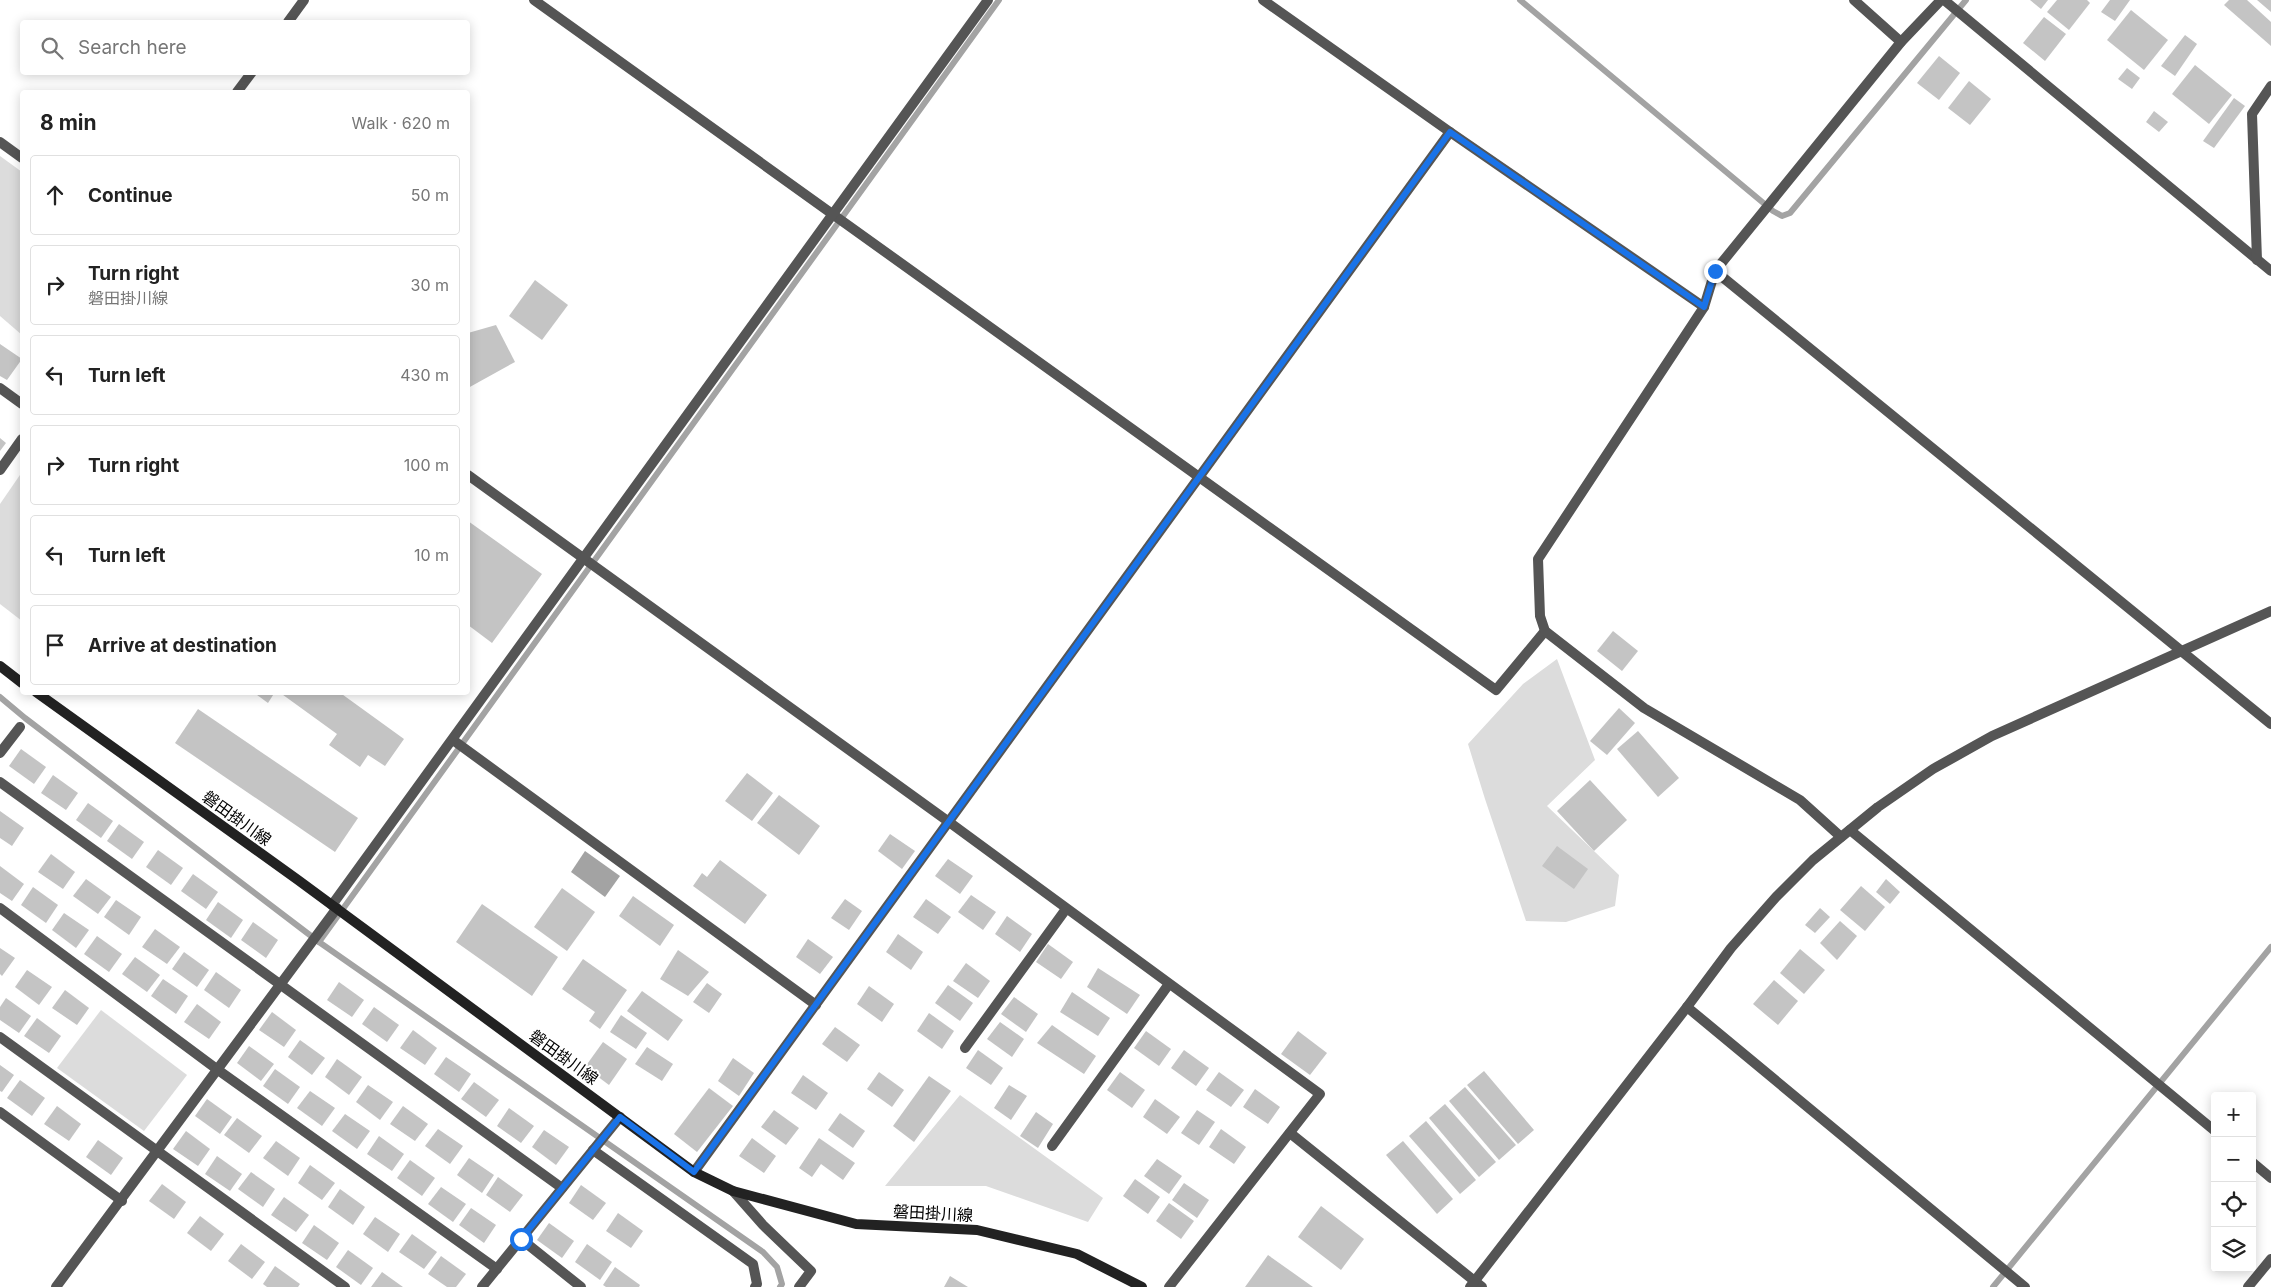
<!DOCTYPE html>
<html lang="en">
<head>
<meta charset="utf-8">
<style>
  :root { --surface:#fff; --page:#f6f6f6; --text:#222; --muted:#767676; --line:#e0e0e0 }
  body { margin:0; font-family:Inter,"Noto Sans JP",sans-serif; background:var(--page); color:var(--text) }
  .controls { position:absolute; right:15px; bottom:15px; display:grid; overflow:hidden; border-radius:5px; box-shadow:0 2px 12px #0003 }
  .controls button { width:45px; height:45px; display:grid; place-items:center; padding:0; border:0; border-bottom:1px solid var(--line); background:var(--surface); color:var(--text); font:25px sans-serif }
  .stop { position:absolute; width:15px; height:15px; margin:-11px; border:4px solid #1a73e8; border-radius:50%; background:#fff }
  .stop.end { background:#1a73e8; border-color:#fff; box-shadow:0 1px 5px #0008 }
  .list { margin:0; padding:0; list-style:none }
  h2 { display:flex; justify-content:space-between; align-items:center; height:65px; margin:0; padding:0 20px; font-size:21px }
  h2 small { font-size:16px; font-weight:400; color:var(--muted) }
  .list li { display:grid; grid-template-columns:32px 1fr auto; gap:15px; align-items:center; box-sizing:border-box; height:80px; margin:0 10px 10px; padding:0 10px; border:1px solid var(--line); border-radius:5px }
  .list b { display:block; font-size:19px; white-space:nowrap }
  .list p { margin:0; font-size:16px; white-space:nowrap; color:var(--muted) }
  .list em { font-size:16px; font-style:normal; color:var(--muted) }
  .icon { flex:none; width:28px; height:28px; fill:none; stroke:currentColor; stroke-width:2; stroke-linecap:round; stroke-linejoin:round }
  .map { position:relative; flex:none; width:2271px; height:1287px; overflow:hidden }
  .search { position:absolute; background:var(--surface); box-shadow:0 2px 12px #0003; left:20px; top:20px; width:450px; height:55px; display:flex; align-items:center; gap:12px; box-sizing:border-box; padding:0 18px; border-radius:5px; color:var(--muted); font-size:19px }
  .panel { position:absolute; background:var(--surface); box-shadow:0 2px 12px #0003; left:20px; top:90px; width:450px; height:605px; border-radius:5px }
  .map>svg:first-child { display:block }
  .green { fill:#dcdcdc }
  .water { fill:#a3a3a3 }
  .lines { fill:none; stroke-linecap:round; stroke-linejoin:round }
  .stream { stroke:#a3a3a3; stroke-width:6 }
  .building { fill:#c4c4c4 }
  .minor { stroke:#555; stroke-width:10 }
  .tertiary { stroke:#555; stroke-width:10 }
  .secondary { stroke:#222; stroke-width:10 }
  .route { stroke:#1a73e8; stroke-width:6 }
  .labels { text-anchor:middle; stroke-width:4; stroke-linejoin:round; paint-order:stroke }
  .street-label { font-size:16px; fill:#000; stroke:#fff }
</style>
</head>
<body>
<div class="map">
<svg width="2271" height="1287" viewBox="0 0 2271 1287">
  <rect width="100%" height="100%" fill="#fff"/>
  <g class="green">
    <path d="M0,156L22,172V335L0,316Z"/>
    <path d="M22,472V621L0,604V504Z"/>
    <path d="M1557,659L1595,760L1547,806L1619,875L1615,906L1566,922L1526,921L1485,799L1468,744L1523,684Z"/>
    <path d="M101,1010L187,1075L144,1131L57,1068Z"/>
    <path d="M960,1095L1103,1198L1088,1222L986,1186H885Z"/>
  </g>
  <path class="water" d="M585,851L620,876L605,897L571,872Z"/>
  <g class="lines">
    <g class="stream">
      <path d="M1520,0L1773,211L1782,216L1790,213L1966,0"/>
      <path d="M0,697L25,718L319,942L763,1252L777,1267L782,1284L780,1287"/>
      <path d="M319,942L999,0"/>
      <path d="M1993,1287L2271,947"/>
    </g>
  </g>
  <g class="building">
    <path d="M2030,0H2048L2041,9Z"/>
    <path d="M2057,0H2087L2090,3L2069,30L2047,12Z"/>
    <path d="M2110,0H2130L2115,21L2101,12Z"/>
    <path d="M2229,0H2247L2271,22V46L2224,5Z"/>
    <path d="M2257,0H2271V12Z"/>
    <path d="M2131,10L2168,40L2144,70L2107,40Z"/>
    <path d="M2044,17L2066,34L2045,61L2023,43Z"/>
    <path d="M2185,35L2197,44L2175,76L2161,66Z"/>
    <path d="M1939,56L1960,73L1939,100L1917,83Z"/>
    <path d="M2195,65L2232,95L2209,124L2172,94Z"/>
    <path d="M2127,68L2140,78L2132,89L2118,79Z"/>
    <path d="M1969,81L1991,99L1970,125L1948,108Z"/>
    <path d="M2234,98L2245,106L2214,148L2203,141Z"/>
    <path d="M2154,111L2168,122L2159,132L2146,122Z"/>
    <path d="M535,280L568,305L542,340L509,316Z"/>
    <path d="M496,325L515,362L468,388V333Z"/>
    <path d="M0,344L22,359L7,380L0,376Z"/>
    <path d="M0,438L6,443L0,451Z"/>
    <path d="M468,521L542,574L492,643L468,625Z"/>
    <path d="M1613,631L1638,651L1622,671L1597,651Z"/>
    <path d="M253,692H275L268,703Z"/>
    <path d="M279,692H339L404,739L385,766L368,755L360,767L329,745L337,734Z"/>
    <path d="M1619,708L1635,723L1607,755L1590,741Z"/>
    <path d="M198,709L358,818L335,852L175,743Z"/>
    <path d="M1638,731L1679,778L1658,797L1617,749Z"/>
    <path d="M21,749L46,767L34,784L9,766Z"/>
    <path d="M747,773L773,793L752,821L725,801Z"/>
    <path d="M53,775L78,793L66,810L41,793Z"/>
    <path d="M1590,780L1627,820L1594,851L1557,811Z"/>
    <path d="M779,795L820,826L799,855L757,823Z"/>
    <path d="M88,803L113,821L101,838L76,820Z"/>
    <path d="M0,811L24,828L12,846L0,838Z"/>
    <path d="M119,824L144,842L132,859L107,841Z"/>
    <path d="M890,834L915,851L902,869L878,851Z"/>
    <path d="M1557,846L1588,869L1574,889L1542,866Z"/>
    <path d="M158,850L183,868L171,885L146,867Z"/>
    <path d="M51,854L75,872L63,889L38,872Z"/>
    <path d="M948,859L973,876L960,894L935,876Z"/>
    <path d="M720,860L767,895L745,924L693,886L702,873L707,877Z"/>
    <path d="M0,866L24,884L12,901L0,893Z"/>
    <path d="M193,874L218,892L206,909L181,891Z"/>
    <path d="M86,879L111,897L98,914L73,896Z"/>
    <path d="M1886,879L1900,892L1890,904L1876,892Z"/>
    <path d="M1861,886L1885,907L1865,931L1840,910Z"/>
    <path d="M33,887L58,905L46,923L21,905Z"/>
    <path d="M562,888L595,912L567,951L534,927Z"/>
    <path d="M971,895L996,912L983,930L958,912Z"/>
    <path d="M633,896L674,925L660,946L619,916Z"/>
    <path d="M845,899L862,911L849,930L831,918Z"/>
    <path d="M926,899L951,917L938,934L913,917Z"/>
    <path d="M116,900L141,917L129,935L104,917Z"/>
    <path d="M218,902L243,920L231,938L206,920Z"/>
    <path d="M482,904L558,957L532,996L456,942Z"/>
    <path d="M1820,908L1830,917L1815,933L1805,925Z"/>
    <path d="M64,913L89,930L76,948L52,930Z"/>
    <path d="M1007,916L1032,934L1020,952L995,934Z"/>
    <path d="M1840,921L1857,936L1837,960L1820,943Z"/>
    <path d="M253,922L278,940L266,958L241,940Z"/>
    <path d="M155,929L180,947L167,964L142,947Z"/>
    <path d="M898,934L923,952L911,970L886,952Z"/>
    <path d="M97,936L122,954L109,972L84,954Z"/>
    <path d="M808,939L833,957L820,974L796,957Z"/>
    <path d="M1048,944L1073,962L1061,979L1036,962Z"/>
    <path d="M0,948L15,958L2,976L0,974Z"/>
    <path d="M1800,949L1825,970L1804,994L1780,973Z"/>
    <path d="M678,950L709,972L688,996L660,979Z"/>
    <path d="M184,952L209,970L197,987L172,969Z"/>
    <path d="M135,957L160,975L147,992L122,974Z"/>
    <path d="M583,959L627,990L600,1029L589,1021L595,1012L562,989Z"/>
    <path d="M966,963L990,981L978,998L953,981Z"/>
    <path d="M1098,968L1140,995L1127,1014L1087,987Z"/>
    <path d="M27,970L52,987L39,1005L15,987Z"/>
    <path d="M216,972L241,990L229,1008L204,990Z"/>
    <path d="M163,979L188,996L176,1014L151,996Z"/>
    <path d="M1774,980L1798,1001L1778,1025L1753,1004Z"/>
    <path d="M339,982L364,1000L352,1017L327,1000Z"/>
    <path d="M707,983L722,994L709,1013L693,1002Z"/>
    <path d="M948,985L973,1003L960,1021L935,1003Z"/>
    <path d="M869,986L894,1004L882,1022L857,1004Z"/>
    <path d="M65,990L89,1008L77,1025L52,1008Z"/>
    <path d="M642,991L683,1020L668,1041L627,1011Z"/>
    <path d="M1072,992L1110,1018L1098,1036L1060,1012Z"/>
    <path d="M1014,997L1038,1014L1026,1032L1001,1014Z"/>
    <path d="M6,998L31,1016L19,1033L0,1020V1007Z"/>
    <path d="M197,1004L221,1022L209,1039L184,1022Z"/>
    <path d="M374,1007L399,1025L387,1042L362,1024Z"/>
    <path d="M272,1012L296,1030L284,1047L259,1030Z"/>
    <path d="M929,1013L954,1031L942,1049L917,1031Z"/>
    <path d="M621,1015L647,1033L636,1049L610,1032Z"/>
    <path d="M37,1018L61,1036L49,1053L24,1036Z"/>
    <path d="M1000,1022L1024,1039L1012,1057L987,1039Z"/>
    <path d="M1052,1025L1096,1056L1084,1074L1037,1043Z"/>
    <path d="M835,1027L860,1045L847,1062L822,1044Z"/>
    <path d="M413,1030L437,1048L425,1065L400,1048Z"/>
    <path d="M1146,1031L1171,1049L1159,1066L1134,1048Z"/>
    <path d="M1298,1031L1327,1053L1310,1075L1281,1054Z"/>
    <path d="M300,1040L325,1058L312,1075L288,1057Z"/>
    <path d="M603,1042L627,1059L609,1085L585,1067Z"/>
    <path d="M249,1046L274,1064L261,1081L237,1063Z"/>
    <path d="M647,1047L673,1064L662,1081L635,1064Z"/>
    <path d="M978,1050L1003,1068L991,1085L966,1068Z"/>
    <path d="M1184,1050L1209,1068L1196,1086L1171,1068Z"/>
    <path d="M446,1057L471,1074L459,1092L434,1074Z"/>
    <path d="M733,1058L754,1073L739,1096L718,1081Z"/>
    <path d="M337,1059L362,1077L349,1095L325,1077Z"/>
    <path d="M0,1065L14,1075L2,1092L0,1091Z"/>
    <path d="M275,1069L300,1087L288,1104L263,1086Z"/>
    <path d="M1484,1071L1534,1130L1518,1144L1467,1085Z"/>
    <path d="M879,1072L904,1090L892,1107L867,1089Z"/>
    <path d="M1120,1072L1145,1090L1132,1108L1107,1090Z"/>
    <path d="M1219,1072L1244,1090L1231,1107L1206,1090Z"/>
    <path d="M803,1075L828,1093L816,1110L791,1093Z"/>
    <path d="M929,1076L951,1091L914,1142L893,1126Z"/>
    <path d="M20,1080L45,1098L32,1116L7,1098Z"/>
    <path d="M474,1082L499,1100L486,1117L461,1099Z"/>
    <path d="M368,1085L393,1102L380,1120L356,1102Z"/>
    <path d="M1009,1085L1027,1096L1011,1120L994,1108Z"/>
    <path d="M1465,1087L1516,1145L1499,1160L1449,1101Z"/>
    <path d="M709,1088L733,1106L697,1152L674,1134Z"/>
    <path d="M1255,1089L1280,1107L1268,1124L1243,1107Z"/>
    <path d="M310,1091L335,1108L322,1126L297,1108Z"/>
    <path d="M207,1099L232,1117L220,1134L195,1116Z"/>
    <path d="M1155,1099L1180,1117L1167,1134L1143,1117Z"/>
    <path d="M1445,1104L1496,1162L1479,1177L1429,1118Z"/>
    <path d="M57,1106L81,1124L69,1141L44,1124Z"/>
    <path d="M403,1106L428,1124L415,1141L390,1124Z"/>
    <path d="M509,1108L534,1126L521,1143L497,1126Z"/>
    <path d="M774,1110L799,1128L786,1145L761,1127Z"/>
    <path d="M1197,1110L1215,1122L1199,1145L1181,1133Z"/>
    <path d="M1036,1112L1053,1124L1038,1148L1020,1136Z"/>
    <path d="M840,1113L865,1131L853,1148L828,1130Z"/>
    <path d="M345,1114L370,1131L357,1149L332,1131Z"/>
    <path d="M237,1118L262,1136L249,1153L224,1135Z"/>
    <path d="M1426,1121L1476,1180L1460,1194L1409,1136Z"/>
    <path d="M438,1129L463,1146L450,1164L425,1146Z"/>
    <path d="M1221,1129L1246,1147L1234,1164L1209,1147Z"/>
    <path d="M544,1130L569,1147L556,1165L532,1147Z"/>
    <path d="M186,1131L210,1149L198,1166L173,1149Z"/>
    <path d="M379,1136L404,1154L392,1171L367,1154Z"/>
    <path d="M752,1138L776,1156L764,1173L739,1156Z"/>
    <path d="M819,1138L855,1163L843,1180L821,1164L812,1177L799,1168Z"/>
    <path d="M98,1140L123,1158L111,1175L86,1157Z"/>
    <path d="M276,1141L300,1158L288,1176L263,1158Z"/>
    <path d="M1403,1141L1453,1199L1437,1214L1386,1155Z"/>
    <path d="M217,1156L242,1174L230,1191L205,1174Z"/>
    <path d="M469,1158L494,1175L482,1193L457,1175Z"/>
    <path d="M1157,1159L1182,1176L1169,1194L1144,1176Z"/>
    <path d="M410,1160L435,1178L422,1196L397,1178Z"/>
    <path d="M310,1165L335,1183L322,1200L298,1183Z"/>
    <path d="M251,1172L275,1189L263,1207L238,1189Z"/>
    <path d="M498,1177L523,1195L510,1212L486,1195Z"/>
    <path d="M1135,1179L1160,1197L1148,1214L1123,1196Z"/>
    <path d="M1184,1183L1209,1200L1197,1218L1172,1200Z"/>
    <path d="M162,1184L186,1202L174,1219L149,1201Z"/>
    <path d="M581,1185L606,1203L593,1220L569,1203Z"/>
    <path d="M441,1187L466,1204L453,1222L428,1204Z"/>
    <path d="M340,1189L365,1207L353,1225L328,1207Z"/>
    <path d="M284,1197L309,1215L296,1232L271,1215Z"/>
    <path d="M1169,1203L1194,1221L1181,1239L1156,1221Z"/>
    <path d="M1321,1206L1364,1239L1341,1270L1298,1237Z"/>
    <path d="M471,1208L496,1225L484,1243L459,1225Z"/>
    <path d="M618,1213L643,1231L631,1248L606,1231Z"/>
    <path d="M200,1216L224,1234L211,1251L187,1233Z"/>
    <path d="M375,1217L400,1234L388,1252L363,1234Z"/>
    <path d="M549,1223L574,1241L562,1258L537,1240Z"/>
    <path d="M314,1225L339,1243L327,1260L302,1243Z"/>
    <path d="M412,1234L437,1252L424,1269L399,1252Z"/>
    <path d="M241,1244L265,1262L252,1279L228,1261Z"/>
    <path d="M587,1244L612,1262L600,1280L575,1262Z"/>
    <path d="M348,1250L373,1268L361,1285L336,1267Z"/>
    <path d="M1268,1255L1313,1287H1245Z"/>
    <path d="M441,1256L466,1274L456,1287H447L428,1274Z"/>
    <path d="M275,1266L300,1284L298,1287H267L263,1284Z"/>
    <path d="M615,1267L640,1285L639,1287H606L603,1285Z"/>
    <path d="M382,1272L403,1287H371Z"/>
    <path d="M950,1276L968,1287H944Z"/>
  </g>
  <g class="lines">
    <g class="minor">
      <path d="M534,0L1496,690L1545,631"/>
      <path d="M1263,0L1450,132L1704,307"/>
      <path d="M1854,0L1901,42"/>
      <path d="M1944,0L2271,271"/>
      <path d="M288,22L304,0"/>
      <path d="M237,92L252,72"/>
      <path d="M0,142L22,158"/>
      <path d="M2257,260L2252,114L2271,86"/>
      <path d="M1715,271L2271,724"/>
      <path d="M0,388L22,404"/>
      <path d="M0,470L22,439"/>
      <path d="M468,475L949,822L1320,1094L1169,1287"/>
      <path d="M453,740L816,1005"/>
      <path d="M0,753L20,727"/>
      <path d="M0,782L562,1188"/>
      <path d="M1850,830L2215,1131"/>
      <path d="M1841,837L1800,800L1644,708L1545,631L1540,616L1538,559L1704,307L1715,271L1901,42L1941,0"/>
      <path d="M332,905C552,604 768,301 988,0"/>
      <path d="M0,908L218,1070L497,1269"/>
      <path d="M1687,1007L2025,1287"/>
      <path d="M0,1037L345,1287"/>
      <path d="M965,1048L1066,909"/>
      <path d="M0,1112L122,1201"/>
      <path d="M1290,1133L1482,1287"/>
      <path d="M1052,1146L1169,984"/>
      <path d="M593,1150L753,1264L757,1284L755,1287"/>
      <path d="M2252,1162L2271,1178"/>
      <path d="M694,1172L1450,132"/>
      <path d="M733,1191L763,1225L811,1271L799,1287"/>
      <path d="M521,1239L581,1287"/>
      <path d="M482,1287L620,1117"/>
      <path d="M2248,1287L2271,1259"/>
    </g>
    <g class="tertiary">
      <path d="M56,1287L337,908"/>
      <path d="M1470,1287L1687,1007L1731,948L1776,897L1813,860L1878,807L1933,769L1992,736L2271,611"/>
    </g>
    <g class="secondary">
      <path d="M0,666L22,683"/>
      <path d="M36,692L298,880L694,1172L733,1191L856,1224L977,1230L1077,1254L1142,1287"/>
    </g>
  </g>
  <g class="lines">
    <path class="route" d="M521,1239L620,1117L694,1172L1450,132L1704,307L1715,271"/>
  </g>
  <g class="labels">
    <g class="street-label">
      <text transform="translate(237 818) rotate(36)" y="6">磐田掛川線</text>
      <text transform="translate(564 1057) rotate(36)" y="6">磐田掛川線</text>
      <text transform="translate(933 1213) rotate(3)" y="6">磐田掛川線</text>
    </g>
  </g>
</svg>
<div class="controls">
<button>+</button>
<button>−</button>
<button><svg class="icon" aria-label="locate" viewBox="0 0 24 24"><circle cx="12" cy="12" r="6"/><path d="M12 2v4M12 18v4M2 12h4M18 12h4"/></svg></button>
<button><svg class="icon" aria-label="layers" viewBox="0 0 24 24"><path d="M12 4l9 5-9 5-9-5zM3 14l9 5 9-5"/></svg></button>
</div>
<div class="stop" style="left:521px;top:1239px"></div>
<div class="stop end" style="left:1715px;top:271px"></div>
<div class="search"><svg class="icon" aria-label="search" viewBox="0 0 24 24"><circle cx="10" cy="10" r="6"/><path d="M15 15l6 6"/></svg>Search here</div>
<section class="panel">
<h2>8 min<small>Walk · 620 m</small></h2>
<ul class="list">
<li><svg class="icon" aria-label="ahead" viewBox="0 0 24 24"><path d="M12 20V5M6 11l6-6 6 6"/></svg><div><b>Continue</b></div><em>50 m</em></li>
<li><svg class="icon" aria-label="right" viewBox="0 0 24 24"><path d="M7 20v-9h11M14 6l5 5-5 5"/></svg><div><b>Turn right</b><p>磐田掛川線</p></div><em>30 m</em></li>
<li><svg class="icon" aria-label="left" viewBox="0 0 24 24"><path d="M17 20v-9H6M10 6l-5 5 5 5"/></svg><div><b>Turn left</b></div><em>430 m</em></li>
<li><svg class="icon" aria-label="right" viewBox="0 0 24 24"><path d="M7 20v-9h11M14 6l5 5-5 5"/></svg><div><b>Turn right</b></div><em>100 m</em></li>
<li><svg class="icon" aria-label="left" viewBox="0 0 24 24"><path d="M17 20v-9H6M10 6l-5 5 5 5"/></svg><div><b>Turn left</b></div><em>10 m</em></li>
<li><svg class="icon" aria-label="arrive" viewBox="0 0 24 24"><path d="M6 21V4h12l-3 4 3 4H6"/></svg><div><b>Arrive at destination</b></div></li>
</ul>
</section>
</div>
</body>
</html>
